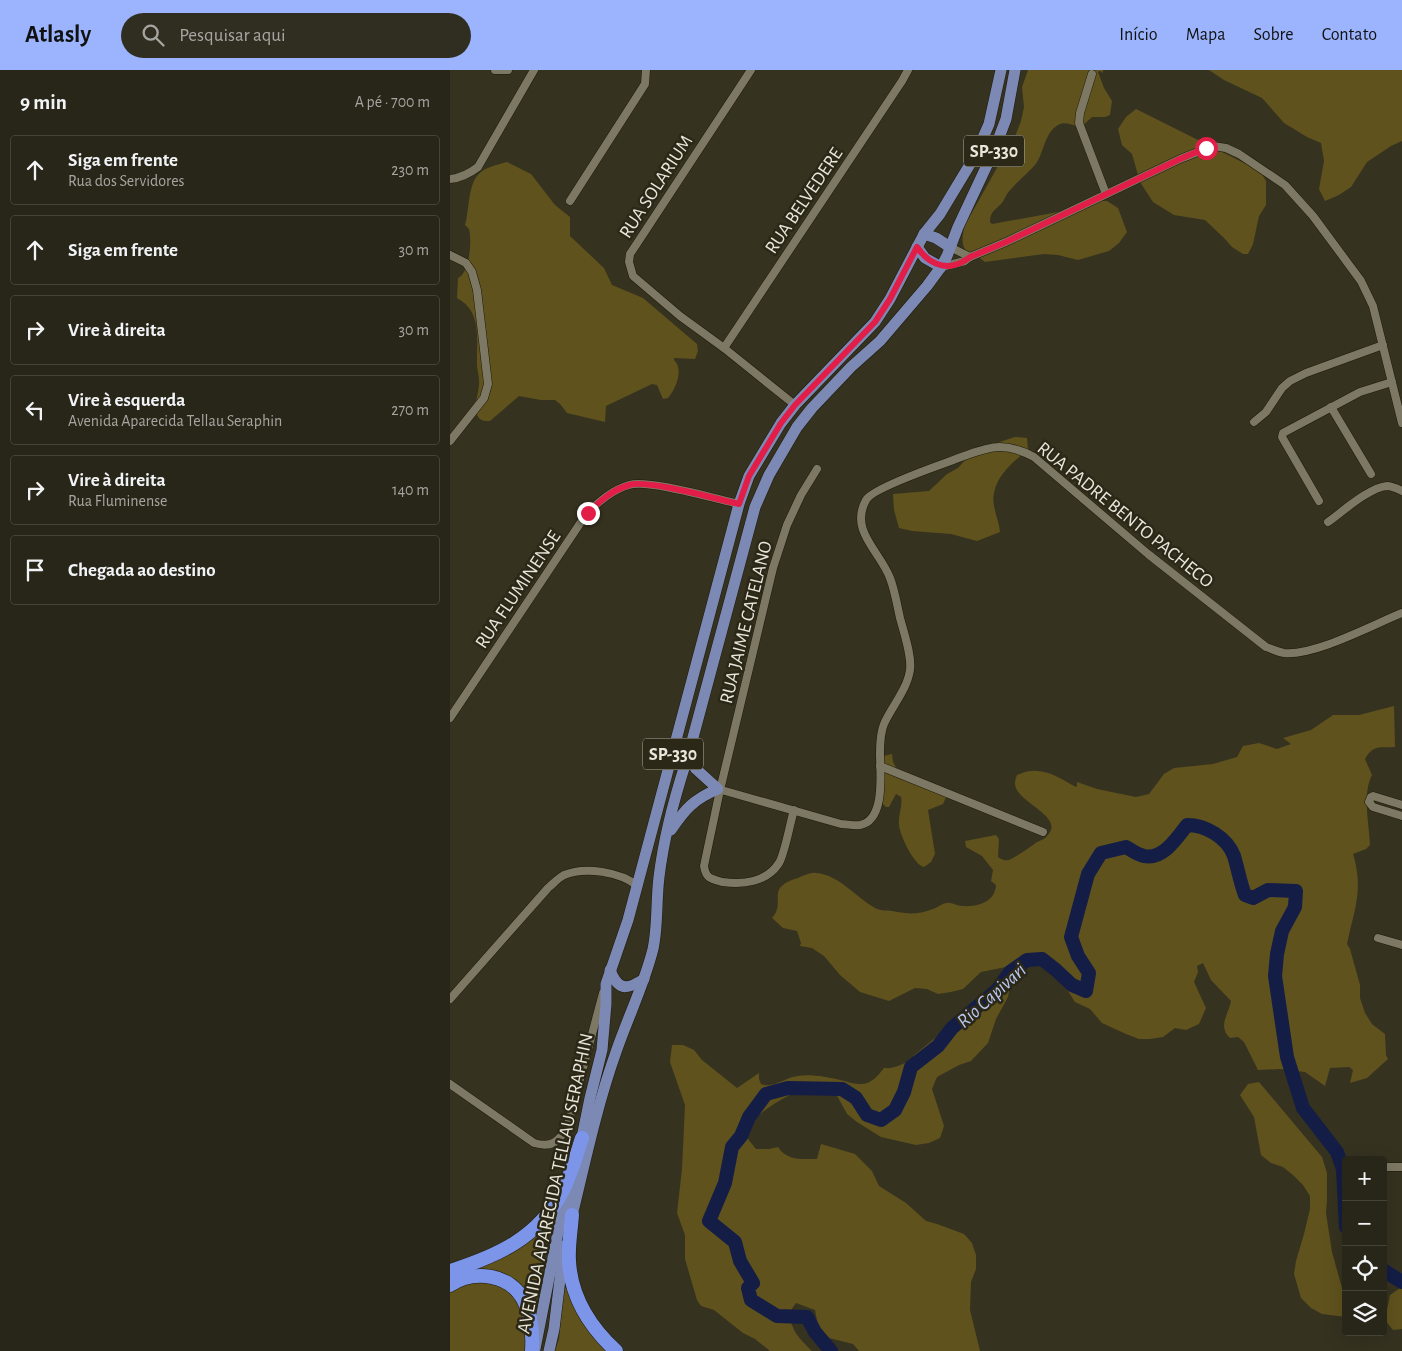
<!DOCTYPE html>
<html lang="pt">
<head>
<meta charset="utf-8">
<style>
  :root { --surface:#282618; --page:#302e21; --text:#f1f3f6; --muted:#a5a5a2; --line:#444337; --accent:#9cb4fd }
  body { margin:0; font-family:"Alegreya Sans",sans-serif; background:var(--page); color:var(--text) }
  .controls { position:absolute; right:15px; bottom:15px; display:grid; overflow:hidden; border-radius:5px; box-shadow:0 5px 20px #0002 }
  .controls button { width:45px; height:45px; display:grid; place-items:center; padding:0; border:0; border-bottom:1px solid var(--line); background:var(--surface); color:var(--text); font:25px sans-serif }
  .stop { position:absolute; width:15px; height:15px; margin:-11px; border:4px solid #e11d48; border-radius:50%; background:#fff }
  .stop.end { background:#e11d48; border-color:#fff; box-shadow:0 1px 5px #0008 }
  .list { margin:0; padding:0; list-style:none }
  h2 { display:flex; justify-content:space-between; align-items:center; height:65px; margin:0; padding:0 20px; font-size:21px }
  h2 small { font-size:16px; font-weight:400; color:var(--muted) }
  .list li { display:grid; grid-template-columns:32px 1fr auto; gap:15px; align-items:center; box-sizing:border-box; height:70px; margin:0 10px 10px; padding:0 10px; border:1px solid var(--line); border-radius:5px }
  .list b { display:block; font-size:19px; white-space:nowrap }
  .list p { margin:0; font-size:16px; white-space:nowrap; color:var(--muted) }
  .list em { font-size:16px; font-style:normal; color:var(--muted) }
  .icon { flex:none; width:28px; height:28px; fill:none; stroke:currentColor; stroke-width:2; stroke-linecap:round; stroke-linejoin:round }
  .map { position:relative; flex:none; width:952px; height:1281px; overflow:hidden }
  header { display:flex; align-items:center; gap:30px; box-sizing:border-box; height:70px; padding:0 25px; background:var(--accent); color:#111 }
  header strong { font-size:24px }
  nav { display:flex; gap:28px; margin-inline-start:auto; font-size:18px }
  .search { width:350px; height:45px; background:var(--page); display:flex; align-items:center; gap:12px; box-sizing:border-box; padding:0 18px; border-radius:28px; color:var(--muted); font-size:19px }
  main { display:flex }
  aside { flex:1; background:var(--surface) }
  .map>svg:first-child { display:block }
  .green { fill:#5f521d }
  .lines { fill:none; stroke-linecap:round; stroke-linejoin:round }
  .river { stroke:#141d45; stroke-width:14 }
  .minor-casing { stroke:#1d1909; stroke-width:9 }
  .primary-casing { stroke:#1d1909; stroke-width:12 }
  .motorway-casing { stroke:#1d1909; stroke-width:15 }
  .minor { stroke:#7c7864; stroke-width:8 }
  .primary { stroke:#7c89b4; stroke-width:11 }
  .motorway { stroke:#7c95e9; stroke-width:14 }
  .route { stroke:#e11d48; stroke-width:6 }
  .labels { text-anchor:middle; stroke-width:5; stroke-linejoin:round; paint-order:stroke }
  .shield { fill:#2c2817; stroke:#b0ada0; stroke-width:1 }
  .shield-label { font-size:18px; font-weight:bold; fill:#e9e6db }
  .street-label { font-size:19px; fill:#e9e6db; stroke:#2c2817 }
  .water-label { font-size:20px; font-style:italic; fill:#b8c7f2; stroke:#2c2817 }
</style>
</head>
<body>
<header>
<strong>Atlasly</strong>
<div class="search"><svg class="icon" aria-label="search" viewBox="0 0 24 24"><circle cx="10" cy="10" r="6"/><path d="M15 15l6 6"/></svg>Pesquisar aqui</div>
<nav><a>Início</a><a>Mapa</a><a>Sobre</a><a>Contato</a></nav>
</header>
<main>
<aside>
<h2>9 min<small>A pé · 700 m</small></h2>
<ul class="list">
<li><svg class="icon" aria-label="ahead" viewBox="0 0 24 24"><path d="M12 20V5M6 11l6-6 6 6"/></svg><div><b>Siga em frente</b><p>Rua dos Servidores</p></div><em>230 m</em></li>
<li><svg class="icon" aria-label="ahead" viewBox="0 0 24 24"><path d="M12 20V5M6 11l6-6 6 6"/></svg><div><b>Siga em frente</b></div><em>30 m</em></li>
<li><svg class="icon" aria-label="right" viewBox="0 0 24 24"><path d="M7 20v-9h11M14 6l5 5-5 5"/></svg><div><b>Vire à direita</b></div><em>30 m</em></li>
<li><svg class="icon" aria-label="left" viewBox="0 0 24 24"><path d="M17 20v-9H6M10 6l-5 5 5 5"/></svg><div><b>Vire à esquerda</b><p>Avenida Aparecida Tellau Seraphin</p></div><em>270 m</em></li>
<li><svg class="icon" aria-label="right" viewBox="0 0 24 24"><path d="M7 20v-9h11M14 6l5 5-5 5"/></svg><div><b>Vire à direita</b><p>Rua Fluminense</p></div><em>140 m</em></li>
<li><svg class="icon" aria-label="arrive" viewBox="0 0 24 24"><path d="M6 21V4h12l-3 4 3 4H6"/></svg><div><b>Chegada ao destino</b></div></li>
</ul>
</aside>
<div class="map">
<svg width="952" height="1281" viewBox="0 0 952 1281">
  <rect width="100%" height="100%" fill="#363220"/>
  <g class="green">
    <path d="M578,0H653V3L650,1L648,2L654,18L662,31L660,45L655,47H642L630,58C623,55 615,51 608,55C594,63 594,84 585,95C576,105 565,113 557,124C555,127 554,131 551,134C545,140 540,142 540,152L542,154L608,142L645,131H657L668,138L677,162L669,173L659,181L628,190L608,185L594,184L535,192L527,186L521,188C511,176 511,170 515,155L566,64L571,51L574,37L572,17Z"/>
    <path d="M759,0H952V71L941,76L917,92L901,117L889,125L875,131L869,119L874,91L871,73L857,67L834,53L812,28L774,10Z"/>
    <path d="M686,39L810,101L816,111V135L809,146L803,174L798,184H793L782,177L774,168L755,150L724,145L703,132L690,112L682,84L672,75L668,59L676,47Z"/>
    <path d="M57,92L81,104L105,135L120,147V166L154,198L162,215L193,228L247,274L248,281L245,289L224,288V290C234,299 226,319 218,328L213,329L207,315L202,314L156,336L155,352L117,343L110,334L105,330H91L69,326L40,351C34,351 30,351 27,345C23,335 30,321 29,310C29,305 27,300 27,295C26,270 33,242 7,228L8,208C20,203 22,170 19,159L15,155C19,142 18,115 28,105C34,97 47,95 57,92Z"/>
    <path d="M565,367L577,368L578,380C565,390 547,405 544,423C541,435 549,450 550,462L527,471L501,464L462,461L449,458L444,440L443,424L479,421L497,404L508,398L517,388L537,376Z"/>
    <path d="M944,636L945,677C930,678 923,674 915,689L922,705C912,725 919,752 920,775L916,779L903,784C914,820 904,840 897,874L900,879L910,915V928L915,943L922,954L935,964L936,985L938,989L917,1008L900,1013L903,1000L899,997L880,998L875,1016L855,1002L830,999L808,1000L794,972L788,967L780,968C767,956 779,944 781,931L761,910L753,893L747,896L748,902L744,912L756,938L749,954L736,960L725,958L713,967L700,969H689L676,964L652,953L640,939L625,932L611,910L602,902L591,896L576,895L565,903L560,916L558,927L546,949L538,973L521,991L509,995L487,1007L482,1019L494,1056L490,1068L479,1073L466,1075L431,1067L407,1052L397,1044L385,1022L373,1014C342,1019 316,1038 293,1058L298,1069L306,1079H319L328,1077C337,1091 352,1089 367,1089L371,1074L405,1084L422,1101L429,1116L456,1133L476,1151L487,1154L514,1164L522,1173L526,1185V1199L521,1212L520,1240L530,1281H409L403,1274L379,1268L369,1261L365,1240L346,1233L339,1243C342,1262 349,1268 362,1281H320L305,1269L293,1263L264,1240L251,1236L247,1230L235,1189V1165L227,1143L232,1099L235,1035L220,992L222,975H233L244,980L252,990L287,1018L309,1003V1009L311,1014C324,1019 335,1007 348,1006C361,1004 377,1007 390,1010C396,1011 403,1014 409,1014C420,1015 428,1006 434,998C445,999 454,994 463,988V986L501,955L524,944L532,935L543,926L556,897L531,902L513,919L501,922L488,924L477,919L465,918L439,931L410,922L390,905L374,886L362,878L350,876L351,873L347,861L333,858L322,848C337,831 314,818 348,808C353,806 361,802 366,803C390,805 406,828 427,839C432,841 437,840 442,841C459,844 467,845 483,839C487,838 492,833 497,833C501,832 507,836 512,836C526,837 545,833 546,815L541,811L543,800L532,786L516,777L515,771L546,765L549,769L548,787C556,793 560,790 568,785C575,781 581,776 587,772C591,770 595,769 597,766C617,746 564,732 565,713C565,710 566,708 567,705C589,694 607,706 626,717L627,716V712L647,719L686,727L699,724L714,704L724,698L763,694L787,687L793,676L809,673L827,679L841,674L833,668L861,660L883,645H909Z"/>
    <path d="M442,684L443,692L447,699L489,720L496,727L493,734L478,740L485,784L481,792L474,797C464,795 449,764 449,754C448,745 453,736 451,727L446,724L439,737H436L433,734L429,687Z"/>
    <path d="M809,1012L872,1087L877,1103V1130L876,1143L882,1182L892,1218L896,1221V1247L872,1244L861,1238L851,1228L844,1204L846,1191L854,1164L860,1139V1126L853,1115L843,1105L833,1097L821,1093L811,1085L804,1047L790,1025L798,1014Z"/>
    <path d="M101,1150V1154L96,1175L85,1245L69,1217L0,1206Z"/>
    <path d="M31,1210L59,1219L75,1242L77,1281H0V1222L4,1218Z"/>
    <path d="M119,1215L160,1281H105L109,1269L114,1219Z"/>
    <path d="M950,1218H952V1259L943,1260L935,1250L940,1225Z"/>
  </g>
  <g class="lines">
    <g class="river">
      <path d="M933,1200L952,1212"/>
      <path d="M381,1281L365,1262L357,1247L327,1246L301,1230L298,1218L303,1213L290,1191L285,1172L259,1151L275,1113L282,1077L291,1066L299,1047L316,1024L338,1018L392,1019L406,1028L417,1045L431,1050L445,1040L454,1022L461,997L488,976L502,958L547,920L560,902L577,890L592,889L606,900L622,915L636,921L639,903L628,886L621,867L638,804L651,783L676,777C681,780 688,785 694,786C713,790 727,768 737,755C755,755 777,767 784,786C788,799 790,812 795,825L803,828L818,820L846,821L845,837L832,861L827,884L825,906L837,987L853,1038L887,1082L893,1099L896,1157"/>
    </g>
    <g class="minor-casing">
      <g id="minor">
        <path d="M45,0H58"/>
        <path d="M301,0L186,175L180,184L179,192L183,206L230,246L274,278L345,335"/>
        <path d="M642,4L630,43L629,53L656,124"/>
        <path d="M0,109C11,108 19,104 28,97L84,0"/>
        <path d="M120,131L195,14L196,0"/>
        <path d="M500,177L520,187"/>
        <path d="M0,185L16,193L22,202L27,220L38,314L34,328L0,371"/>
        <path d="M491,197L515,191L520,187L556,172L730,89L763,76L776,78L789,84L835,115L863,146L911,211L923,236L952,353"/>
        <path d="M274,278L452,11L458,0"/>
        <path d="M881,337L921,404"/>
        <path d="M804,352L816,342L832,318L840,311L856,303L933,275"/>
        <path d="M869,431L832,367L833,363L910,322L942,312"/>
        <path d="M878,452C892,442 920,417 937,416C942,416 948,419 952,421"/>
        <path d="M0,648L137,443C150,431 162,420 179,415C198,409 266,429 289,434"/>
        <path d="M430,696L593,762"/>
        <path d="M268,719L391,754C397,754 404,756 410,755C436,750 430,702 430,684C430,674 430,663 434,654C442,636 457,620 460,600C462,586 454,563 450,548C447,535 445,521 440,508C430,481 399,461 416,430C422,419 484,397 498,392C532,380 549,368 584,387L698,484L816,577C822,579 828,582 834,583C865,586 922,555 952,543"/>
        <path d="M952,735L923,726L921,727L919,732L923,737L952,746"/>
        <path d="M344,740C340,753 335,783 329,793C317,812 293,815 273,812C261,809 256,809 254,796L270,720L323,498L337,455L351,425L367,399"/>
        <path d="M928,868L952,875"/>
        <path d="M0,929L98,818C103,814 108,808 114,805C135,796 170,802 188,816"/>
        <path d="M0,1014L84,1073C102,1078 108,1072 117,1058L153,923"/>
        <path d="M934,1097H952"/>
      </g>
    </g>
    <g class="primary-casing">
      <g id="primary">
        <path d="M474,164L486,168L500,177"/>
        <path d="M467,177L475,188L491,197"/>
        <path d="M221,760C235,739 244,729 268,719L246,699L238,686"/>
        <path d="M160,900C168,921 177,920 194,909"/>
        <path d="M130,1077L140,1028L152,980L156,934V914L178,850L289,434L299,406L331,353L345,335L425,252L440,229L474,164L490,144L525,86L539,54L551,0"/>
        <path d="M120,1154C134,1097 146,1038 166,982C178,947 194,915 203,879C208,856 206,831 209,807C214,766 225,725 238,686L305,437L319,405L347,357L362,338L401,297L430,271L477,216L491,197L497,186L508,157L545,78L556,49L565,0"/>
        <path d="M85,1279L108,1162L121,1112"/>
        <path d="M99,1281L104,1259L114,1176"/>
      </g>
    </g>
    <g class="motorway-casing">
      <g id="motorway">
        <path d="M122,1145C121,1160 118,1176 119,1191C121,1228 140,1257 166,1281"/>
        <path d="M0,1201C47,1186 88,1168 112,1122C121,1105 126,1086 132,1068"/>
        <path d="M0,1215C24,1199 61,1204 74,1231C82,1246 83,1264 82,1281"/>
      </g>
    </g>
    <use href="#minor" class="minor"/>
    <use href="#primary" class="primary"/>
    <use href="#motorway" class="motorway"/>
  </g>
  <g class="lines">
    <path class="route" d="M138,443C150,431 162,420 179,415C197,409 266,429 289,434L299,406L331,353L345,335L425,252L440,229L467,177C480,196 500,203 520,187L556,172L730,89L756,78"/>
  </g>
  <g class="labels">
    <g class="shield">
      <rect x="514" y="65.5" width="60" height="31" rx="4"/>
      <rect x="193" y="668.5" width="60" height="31" rx="4"/>
    </g>
    <g class="shield-label">
      <text x="544" y="87">SP-330</text>
      <text x="223" y="690">SP-330</text>
    </g>
    <g class="street-label">
      <text transform="translate(205 116) rotate(-57)" y="7">RUA SOLARIUM</text>
      <text transform="translate(353 130) rotate(-56)" y="7">RUA BELVEDERE</text>
      <text transform="translate(676 444) rotate(39)" y="7">RUA PADRE BENTO PACHECO</text>
      <text transform="translate(67 519) rotate(-56)" y="7">RUA FLUMINENSE</text>
      <text transform="translate(295 552) rotate(-76)" y="7">RUA JAIME CATELANO</text>
      <text transform="translate(104 1113) rotate(-78)" y="7">AVENIDA APARECIDA TELLAU SERAPHIN</text>
    </g>
    <g class="water-label">
      <text transform="translate(541 925) rotate(-42)" y="7">Rio Capivari</text>
    </g>
  </g>
</svg>
<div class="controls">
<button>+</button>
<button>−</button>
<button><svg class="icon" aria-label="locate" viewBox="0 0 24 24"><circle cx="12" cy="12" r="6"/><path d="M12 2v4M12 18v4M2 12h4M18 12h4"/></svg></button>
<button><svg class="icon" aria-label="layers" viewBox="0 0 24 24"><path d="M12 4l9 5-9 5-9-5zM3 14l9 5 9-5"/></svg></button>
</div>
<div class="stop" style="left:756px;top:78px"></div>
<div class="stop end" style="left:138px;top:443px"></div>
</div>
</main>
</body>
</html>
